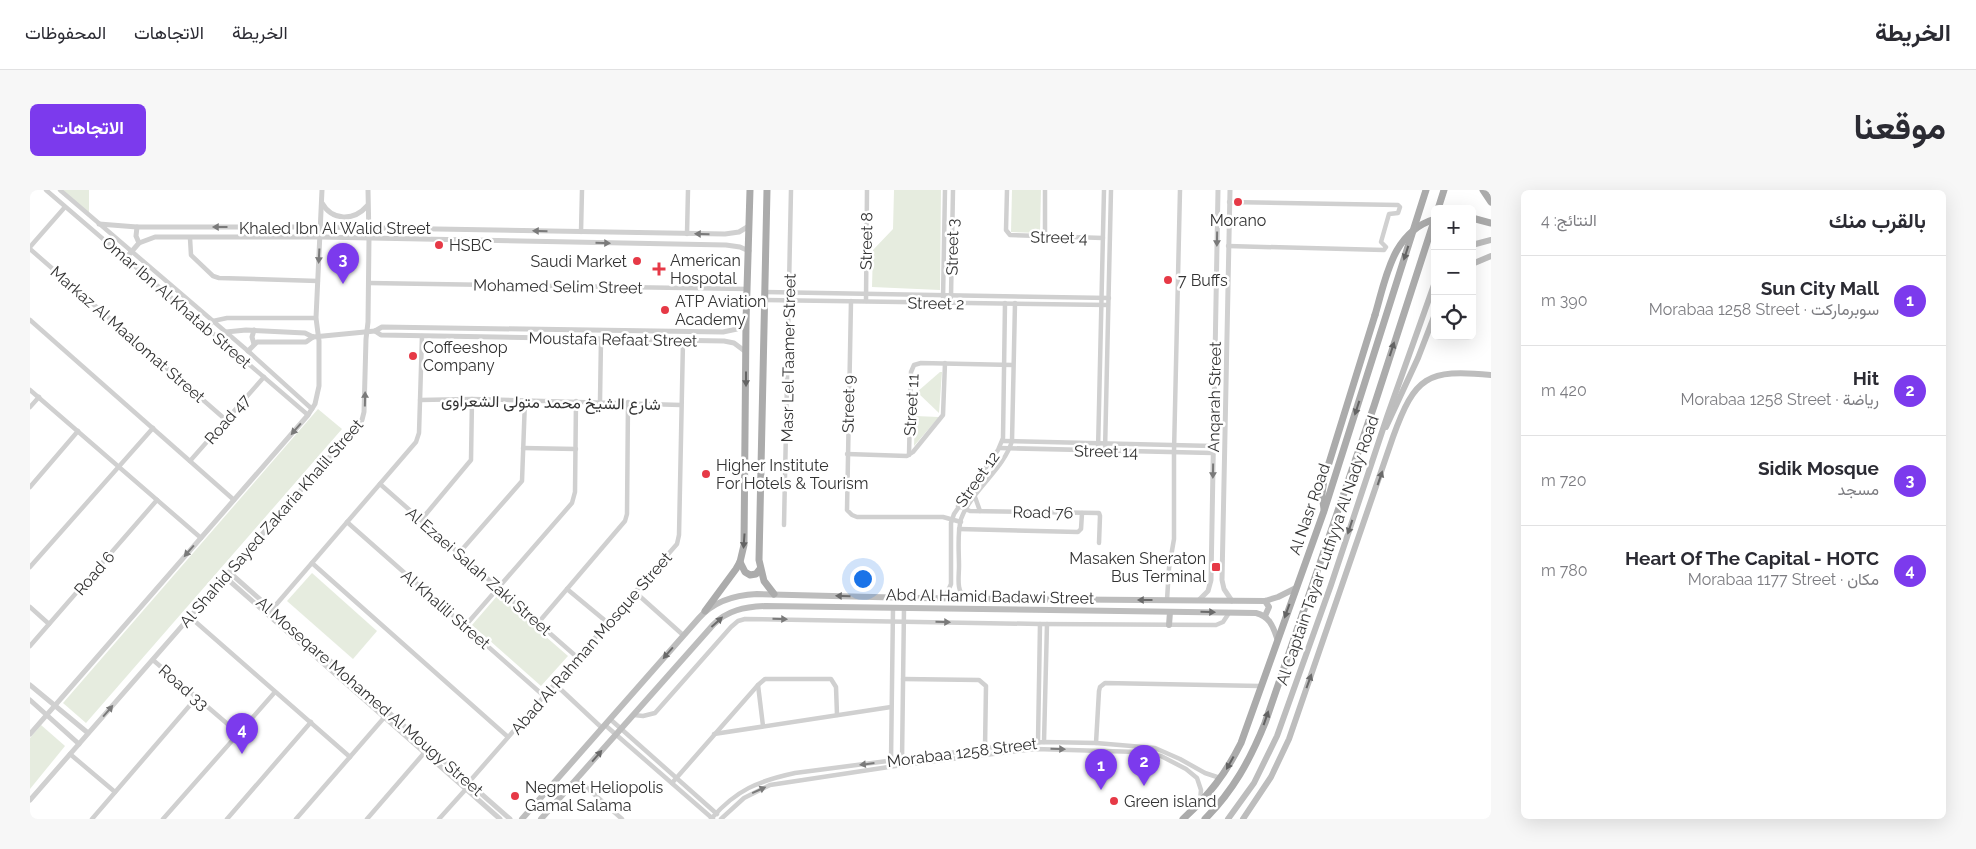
<!DOCTYPE html>
<html lang="ar">
<head>
<meta charset="utf-8">
<style>
  :root { --surface:#fff; --page:#f7f7f7; --text:#2b2b33; --muted:#7c7c81; --line:#e1e1e2; --accent:#7c3aed }
  body { margin:0; font-family:Raleway,Vazirmatn,sans-serif; background:var(--page); color:var(--text); direction:rtl }
  .controls { position:absolute; right:15px; top:15px; display:grid; overflow:hidden; border-radius:8px; box-shadow:0 5px 20px #0002 }
  .controls button { width:45px; height:45px; display:grid; place-items:center; padding:0; border:0; border-bottom:1px solid var(--line); background:var(--surface); color:var(--text); font:25px sans-serif }
  .you { position:absolute; left:832px; top:388px; width:18px; height:18px; margin:-12px; border:4px solid #fff; border-radius:50%; background:#1a73e8; box-shadow:0 0 0 8px #1a73e833 }
  .badge { display:grid; place-items:center; width:32px; height:32px; border-radius:50%; background:var(--accent); color:#fff; font-size:16px; font-weight:700 }
  .pin { position:absolute; translate:-50% -41px; filter:drop-shadow(0 1px 2px #0008) }
  .pin::after { content:''; position:absolute; top:26px; width:18px; height:15px; background:inherit; clip-path:polygon(0 0,100% 0,50% 100%) }
  .list { margin:0; padding:0; list-style:none }
  h2 { display:flex; justify-content:space-between; align-items:center; height:65px; margin:0; padding:0 20px; font-size:21px }
  h2 small { font-size:16px; font-weight:400; color:var(--muted) }
  .list li { display:grid; grid-template-columns:32px 1fr auto; gap:15px; align-items:center; box-sizing:border-box; height:90px; padding:0 20px; border-top:1px solid var(--line) }
  .list b { display:block; font-size:19px; white-space:nowrap }
  .list p { margin:0; font-size:16px; white-space:nowrap; color:var(--muted) }
  .list em { font-size:16px; font-style:normal; color:var(--muted) }
  .icon { flex:none; width:28px; height:28px; fill:none; stroke:currentColor; stroke-width:2; stroke-linecap:round; stroke-linejoin:round }
  .map { position:relative; flex:none; width:1461px; height:629px; overflow:hidden; direction:ltr; border-radius:8px }
  header { display:flex; align-items:center; gap:30px; box-sizing:border-box; height:70px; padding:0 25px; background:var(--surface); border-bottom:1px solid var(--line) }
  header strong { font-size:24px }
  nav { display:flex; gap:28px; margin-inline-start:auto; font-size:18px }
  .intro { display:flex; align-items:center; justify-content:space-between; box-sizing:border-box; height:120px; padding:0 30px }
  h1 { margin:0; font-size:35px }
  .button { padding:12px 22px; border-radius:8px; background:var(--accent); color:#fff; font-size:18px; font-weight:700 }
  main { display:flex; gap:30px; padding:0 30px }
  aside { flex:1; background:var(--surface); border-radius:8px; box-shadow:0 5px 20px #0002 }
  .map>svg:first-child { display:block }
  .green { fill:#e6ecdf }
  .lines { fill:none; stroke-linecap:round; stroke-linejoin:round }
  .minor { stroke:#d0d0d0; stroke-width:4.5 }
  .tertiary { stroke:#d0d0d0; stroke-width:5 }
  .secondary { stroke:#bdbdbd; stroke-width:6 }
  .primary { stroke:#ababab; stroke-width:7 }
  .primary-bridge { stroke:#ababab; stroke-width:7 }
  .oneway { fill:#7a7a7a }
  .oneway2 { fill:#636363 }
  .oneway3 { fill:#6a6a6a }
  .poi-dot { fill:#e63946; stroke:#fff; stroke-width:2 }
  .labels { text-anchor:middle; stroke-width:5; stroke-linejoin:round; paint-order:stroke }
  .poi-label { font-size:16px; fill:#333; stroke:#fff; text-anchor:start }
  .street-label { font-size:16px; fill:#333; stroke:#fff }
</style>
</head>
<body>
<header>
<strong>الخريطة</strong>
<nav><a>الخريطة</a><a>الاتجاهات</a><a>المحفوظات</a></nav>
</header>
<div class="intro"><h1>موقعنا</h1><a class="button">الاتجاهات</a></div>
<main>
<aside>
<h2>بالقرب منك<small>النتائج: 4</small></h2>
<ul class="list">
<li><span class="badge">1</span><div><b>Sun City Mall</b><p>سوبرماركت · Morabaa 1258 Street</p></div><em>390 m</em></li>
<li><span class="badge">2</span><div><b>Hit</b><p>رياضة · Morabaa 1258 Street</p></div><em>420 m</em></li>
<li><span class="badge">3</span><div><b>Sidik Mosque</b><p>مسجد</p></div><em>720 m</em></li>
<li><span class="badge">4</span><div><b>Heart Of The Capital - HOTC</b><p>مكان · Morabaa 1177 Street</p></div><em>780 m</em></li>
</ul>
</aside>
<div class="map">
<svg width="1461" height="629" viewBox="0 0 1461 629">
  <rect width="100%" height="100%" fill="#fff"/>
  <g class="green">
    <path d="M33,0H59V24Z"/>
    <path d="M864,0H911L910,100L842,97L843,60L863,39Z"/>
    <path d="M982,0H1011L1010,43L981,42Z"/>
    <path d="M910,182H912L909,223L887,202Z"/>
    <path d="M288,219L312,239L56,533L33,513Z"/>
    <path d="M885,226L909,227L884,256Z"/>
    <path d="M282,383L347,441L323,469L257,411Z"/>
    <path d="M468,405L538,466L511,496L442,435Z"/>
    <path d="M11,535L35,556L0,599V548Z"/>
  </g>
  <g class="lines">
    <g class="minor">
      <path d="M16,0L278,225"/>
      <path d="M30,0L218,161L282,219"/>
      <path d="M977,0L976,40L980,45L1073,48"/>
      <path d="M551,42L552,0"/>
      <path d="M657,44L658,0"/>
      <path d="M1015,47V0"/>
      <path d="M160,48L161,65L183,86L189,88L288,91"/>
      <path d="M1198,56L1354,60L1356,57L1351,52L1359,24L1368,23L1370,17L1368,15L1199,12"/>
      <path d="M0,57L35,17"/>
      <path d="M0,59L196,230"/>
      <path d="M339,93L718,99"/>
      <path d="M735,102L1079,108"/>
      <path d="M921,107L923,0"/>
      <path d="M913,109L915,0"/>
      <path d="M735,110L1078,115"/>
      <path d="M821,111L817,320L822,325L827,327H913L931,332"/>
      <path d="M836,111L837,0"/>
      <path d="M0,130L204,310"/>
      <path d="M177,138L183,131L197,128H286"/>
      <path d="M0,200L171,348"/>
      <path d="M390,210L442,209L651,215"/>
      <path d="M570,211L571,149"/>
      <path d="M0,217L9,207"/>
      <path d="M973,251L1183,256"/>
      <path d="M493,258L546,259"/>
      <path d="M970,258L1183,263"/>
      <path d="M1068,261L1074,0"/>
      <path d="M1075,261L1081,0"/>
      <path d="M817,264L877,266L883,262L913,225L915,173"/>
      <path d="M879,265L881,182L884,175L891,173L983,175"/>
      <path d="M160,271L234,187"/>
      <path d="M350,294L548,468"/>
      <path d="M0,297L48,241"/>
      <path d="M945,307L950,321"/>
      <path d="M928,316L940,321L1069,323L1070,326L1069,353"/>
      <path d="M391,330L441,270L442,209"/>
      <path d="M317,332L514,506"/>
      <path d="M754,335L761,0"/>
      <path d="M929,339L1048,342L1051,339L1052,323"/>
      <path d="M429,363L492,291L495,210"/>
      <path d="M282,373L478,547"/>
      <path d="M0,377L123,238"/>
      <path d="M537,399L578,433"/>
      <path d="M605,402L653,445"/>
      <path d="M911,408L917,403L921,394V333L924,324L968,260L973,248L975,113"/>
      <path d="M935,409C926,399 929,388 929,376C929,361 927,343 931,329C941,301 974,279 982,251L985,113"/>
      <path d="M1137,410L1139,378L1144,349V262L1150,0"/>
      <path d="M0,417L19,434"/>
      <path d="M238,424L386,252L389,243L392,146"/>
      <path d="M160,427L320,567"/>
      <path d="M508,433L595,331L597,324L598,212"/>
      <path d="M435,436L542,313L545,302L546,211"/>
      <path d="M0,456L127,310"/>
      <path d="M123,470L208,543"/>
      <path d="M873,489L949,490L956,496L955,558"/>
      <path d="M525,494L572,538"/>
      <path d="M728,495L733,536"/>
      <path d="M604,525L613,526L625,523L701,437L708,431L715,429L1010,434L1186,435L1193,432L1199,423"/>
      <path d="M580,529L687,624"/>
      <path d="M575,535L683,629"/>
      <path d="M684,544L861,517"/>
      <path d="M1008,552L1010,434"/>
      <path d="M1014,552L1017,434"/>
      <path d="M1066,553L1069,501L1070,497L1075,493L1230,496"/>
      <path d="M40,564L85,602"/>
      <path d="M861,571L863,418"/>
      <path d="M872,571L874,418"/>
      <path d="M547,589L592,629"/>
      <path d="M439,592L647,354L649,345L653,151"/>
      <path d="M642,593L728,495L735,489H801L806,497L807,525"/>
      <path d="M62,629L167,507"/>
      <path d="M133,629L245,502"/>
      <path d="M197,629L281,532"/>
      <path d="M266,629L359,522"/>
      <path d="M337,629L395,562"/>
      <path d="M409,629L436,599"/>
      <path d="M681,629C706,600 728,591 765,583L973,556L1014,552L1066,553L1125,558L1150,569L1175,583L1190,588"/>
      <path d="M691,629L714,608L740,595L872,575L1005,559L1109,562L1131,566L1156,579L1167,588L1171,600L1170,611"/>
    </g>
    <g class="tertiary">
      <path d="M1200,0L1192,390L1194,399L1202,411"/>
      <path d="M292,13C302,31 324,31 337,16"/>
      <path d="M69,34L107,37H290L695,44L709,42L719,36"/>
      <path d="M107,37L106,46L109,53"/>
      <path d="M96,68L109,53L125,47H290L696,55L710,57L719,61"/>
      <path d="M345,141L351,145L694,151L704,153L716,162"/>
      <path d="M196,142L216,140L275,143L283,147"/>
      <path d="M283,147L345,141L352,137L693,142L707,139L716,132"/>
      <path d="M224,154L222,147L224,140"/>
      <path d="M218,161L227,152H276L283,147"/>
      <path d="M199,382L480,629"/>
      <path d="M195,387L470,629"/>
      <path d="M1169,410L1178,401L1181,390L1188,0"/>
      <path d="M0,495L58,543"/>
      <path d="M0,510L49,554"/>
      <path d="M0,544L278,225L285,214L289,196V151L286,128L292,0"/>
      <path d="M0,610L332,230L334,222L336,149L338,132L339,48L338,0"/>
    </g>
    <g class="secondary">
      <path d="M1442,55L1461,50"/>
      <path d="M1442,74L1461,66"/>
      <path d="M1356,237L1388,168L1405,124"/>
      <path d="M1235,426L1239,417L1235,411"/>
      <path d="M1139,435L1140,422"/>
      <path d="M492,629L669,428C684,411 704,405 727,404L883,408L1235,411L1248,407L1266,398"/>
      <path d="M511,629L683,435C697,420 715,417 735,416L1226,423C1239,426 1243,436 1247,448"/>
      <path d="M1198,629L1224,593L1247,546L1301,395L1357,227L1405,92"/>
      <path d="M1213,629L1241,587L1259,549L1363,247C1385,186 1397,179 1461,185"/>
    </g>
    <g class="primary">
      <path d="M737,0L729,370L734,391L744,404"/>
      <path d="M1453,0L1461,12"/>
      <path d="M1408,19L1414,0"/>
      <path d="M1442,28L1461,33"/>
      <path d="M1294,319L1292,304L1294,289L1345,125"/>
      <path d="M710,372L715,382L720,385L726,384L730,379"/>
      <path d="M675,421L706,379L710,372L714,355L716,132L720,0"/>
      <path d="M1153,629C1179,605 1195,585 1211,553L1294,321L1396,0"/>
      <path d="M1175,629C1203,601 1220,570 1235,533L1344,216L1405,28"/>
    </g>
    <path class="primary-bridge" d="M1345,125C1356,88 1362,42 1405,29"/>
  </g>
  <defs><path id="oneway-solid" d="M-6-.8H1V-3.2L6.5 0L1 3.2V.8H-6Z" transform="scale(1.25)"/></defs>
  <g class="oneway">
    <use href="#oneway-solid" transform="translate(190 37) rotate(-180)"/>
    <use href="#oneway-solid" transform="translate(510 41) rotate(-179)"/>
    <use href="#oneway-solid" transform="translate(672 44) rotate(-179)"/>
    <use href="#oneway-solid" transform="translate(1187 49) rotate(91)"/>
    <use href="#oneway-solid" transform="translate(573 53) rotate(1)"/>
    <use href="#oneway-solid" transform="translate(289 66) rotate(93)"/>
    <use href="#oneway-solid" transform="translate(335 209) rotate(-89)"/>
    <use href="#oneway-solid" transform="translate(266 239) rotate(131)"/>
    <use href="#oneway-solid" transform="translate(1183 281) rotate(91)"/>
    <use href="#oneway-solid" transform="translate(159 361) rotate(131)"/>
    <use href="#oneway-solid" transform="translate(750 429) rotate(1)"/>
    <use href="#oneway-solid" transform="translate(913 432) rotate(1)"/>
    <use href="#oneway-solid" transform="translate(78 521) rotate(-49)"/>
    <use href="#oneway-solid" transform="translate(1028 559) rotate(1)"/>
    <use href="#oneway-solid" transform="translate(837 574) rotate(173)"/>
    <use href="#oneway-solid" transform="translate(729 600) rotate(-24)"/>
  </g>
  <g class="oneway2">
    <use href="#oneway-solid" transform="translate(1376 63) rotate(108)"/>
    <use href="#oneway-solid" transform="translate(1362 159) rotate(-72)"/>
    <use href="#oneway-solid" transform="translate(716 189) rotate(90)"/>
    <use href="#oneway-solid" transform="translate(1327 218) rotate(108)"/>
    <use href="#oneway-solid" transform="translate(714 351) rotate(94)"/>
    <use href="#oneway-solid" transform="translate(1257 421) rotate(110)"/>
    <use href="#oneway-solid" transform="translate(1236 528) rotate(-71)"/>
    <use href="#oneway-solid" transform="translate(1200 573) rotate(119)"/>
  </g>
  <g class="oneway3">
    <use href="#oneway-solid" transform="translate(1350 288) rotate(-71)"/>
    <use href="#oneway-solid" transform="translate(1320 337) rotate(108)"/>
    <use href="#oneway-solid" transform="translate(813 406) rotate(-178)"/>
    <use href="#oneway-solid" transform="translate(1115 410) rotate(-180)"/>
    <use href="#oneway-solid" transform="translate(1178 422) rotate(1)"/>
    <use href="#oneway-solid" transform="translate(687 432) rotate(-42)"/>
    <use href="#oneway-solid" transform="translate(638 463) rotate(131)"/>
    <use href="#oneway-solid" transform="translate(1279 491) rotate(-70)"/>
    <use href="#oneway-solid" transform="translate(567 566) rotate(-49)"/>
  </g>
  <g class="poi-dot">
    <circle cx="1208" cy="12" r="5"/>
    <circle cx="409" cy="55" r="5"/>
    <circle cx="607" cy="71" r="5"/>
    <path d="M626.5 71.5h5v5h5v5h-5v5h-5v-5h-5v-5h5z"/>
    <circle cx="1138" cy="90" r="5"/>
    <circle cx="635" cy="120" r="5"/>
    <circle cx="383" cy="166" r="5"/>
    <circle cx="676" cy="284" r="5"/>
    <rect x="1181" y="372" width="10" height="10" rx="2.5"/>
    <circle cx="485" cy="606" r="5"/>
    <circle cx="1084" cy="611" r="5"/>
  </g>
  <g class="labels">
    <g class="poi-label">
      <text x="1208" y="36" text-anchor="middle">Morano</text>
      <text x="419" y="61">HSBC</text>
      <text x="640" y="76">American<tspan x="640" dy="18">Hospotal</tspan></text>
      <text x="597" y="77" text-anchor="end">Saudi Market</text>
      <text x="1148" y="96">7 Buffs</text>
      <text x="645" y="117">ATP Aviation<tspan x="645" dy="18">Academy</tspan></text>
      <text x="393" y="163">Coffeeshop<tspan x="393" dy="18">Company</tspan></text>
      <text x="686" y="281">Higher Institute<tspan x="686" dy="18">For Hotels &amp; Tourism</tspan></text>
      <text x="1176" y="374" text-anchor="end">Masaken Sheraton<tspan x="1176" dy="18">Bus Terminal</tspan></text>
      <text x="495" y="603">Negmet Heliopolis<tspan x="495" dy="18">Gamal Salama</tspan></text>
      <text x="1094" y="617">Green island</text>
    </g>
    <g class="street-label">
      <text x="305" y="44">Khaled Ibn Al Walid Street</text>
      <text transform="translate(1029 47) rotate(1)" y="6">Street 4</text>
      <text transform="translate(836 51) rotate(-89)" y="6">Street 8</text>
      <text transform="translate(922 57) rotate(-89)" y="6">Street 3</text>
      <text transform="translate(528 96) rotate(1)" y="6">Mohamed Selim Street</text>
      <text transform="translate(147 112) rotate(41)" y="6">Omar Ibn Al Khatab Street</text>
      <text transform="translate(906 113) rotate(1)" y="6">Street 2</text>
      <text transform="translate(98 144) rotate(41)" y="6">Markaz Al Maalomat Street</text>
      <text transform="translate(583 149) rotate(1)" y="6">Moustafa Refaat Street</text>
      <text transform="translate(758 168) rotate(-89)" y="6">Masr Lel Taamer Street</text>
      <text transform="translate(1184 207) rotate(-89)" y="6">Anqarah Street</text>
      <text transform="translate(521 212) rotate(1)" y="6">شارع الشيخ محمد متولى الشعراوى</text>
      <text transform="translate(818 214) rotate(-89)" y="6">Street 9</text>
      <text transform="translate(881 215) rotate(-87)" y="6">Street 11</text>
      <text transform="translate(197 229) rotate(-49)" y="6">Road 47</text>
      <text transform="translate(1076 261) rotate(1)" y="6">Street 14</text>
      <text transform="translate(947 289) rotate(-55)" y="6">Street 12</text>
      <text transform="translate(1279 319) rotate(-71)" y="6">Al Nasr Road</text>
      <text transform="translate(1013 322) rotate(1)" y="6">Road 76</text>
      <text transform="translate(241 333) rotate(-49)" y="6">Al Shahid Sayed Zakaria Khalil Street</text>
      <text transform="translate(1297 360) rotate(-71)" y="6">Al Captain Tayar Lutfiyya Al Nady Road</text>
      <text transform="translate(449 381) rotate(41)" y="6">Al Ezaei Salah Zaki Street</text>
      <text transform="translate(64 383) rotate(-49)" y="6">Road 6</text>
      <text transform="translate(960 406) rotate(1)" y="6">Abd Al Hamid Badawi Street</text>
      <text transform="translate(416 419) rotate(41)" y="6">Al Khalili Street</text>
      <text transform="translate(561 453) rotate(-49)" y="6">Abad Al Rahman Mosque Street</text>
      <text transform="translate(154 497) rotate(41)" y="6">Road 33</text>
      <text transform="translate(340 506) rotate(41)" y="6">Al Moseqare Mohamed Al Mougy Street</text>
      <text transform="translate(932 562) rotate(-7)" y="6">Morabaa 1258 Street</text>
    </g>
  </g>
</svg>
<div class="controls">
<button>+</button>
<button>−</button>
<button><svg class="icon" aria-label="locate" viewBox="0 0 24 24"><circle cx="12" cy="12" r="6"/><path d="M12 2v4M12 18v4M2 12h4M18 12h4"/></svg></button>
</div>
<div class="you"></div>
<div class="pin badge" style="left:1071px;top:600px">1</div>
<div class="pin badge" style="left:1114px;top:596px">2</div>
<div class="pin badge" style="left:313px;top:94px">3</div>
<div class="pin badge" style="left:212px;top:564px">4</div>
</div>
</main>
</body>
</html>
